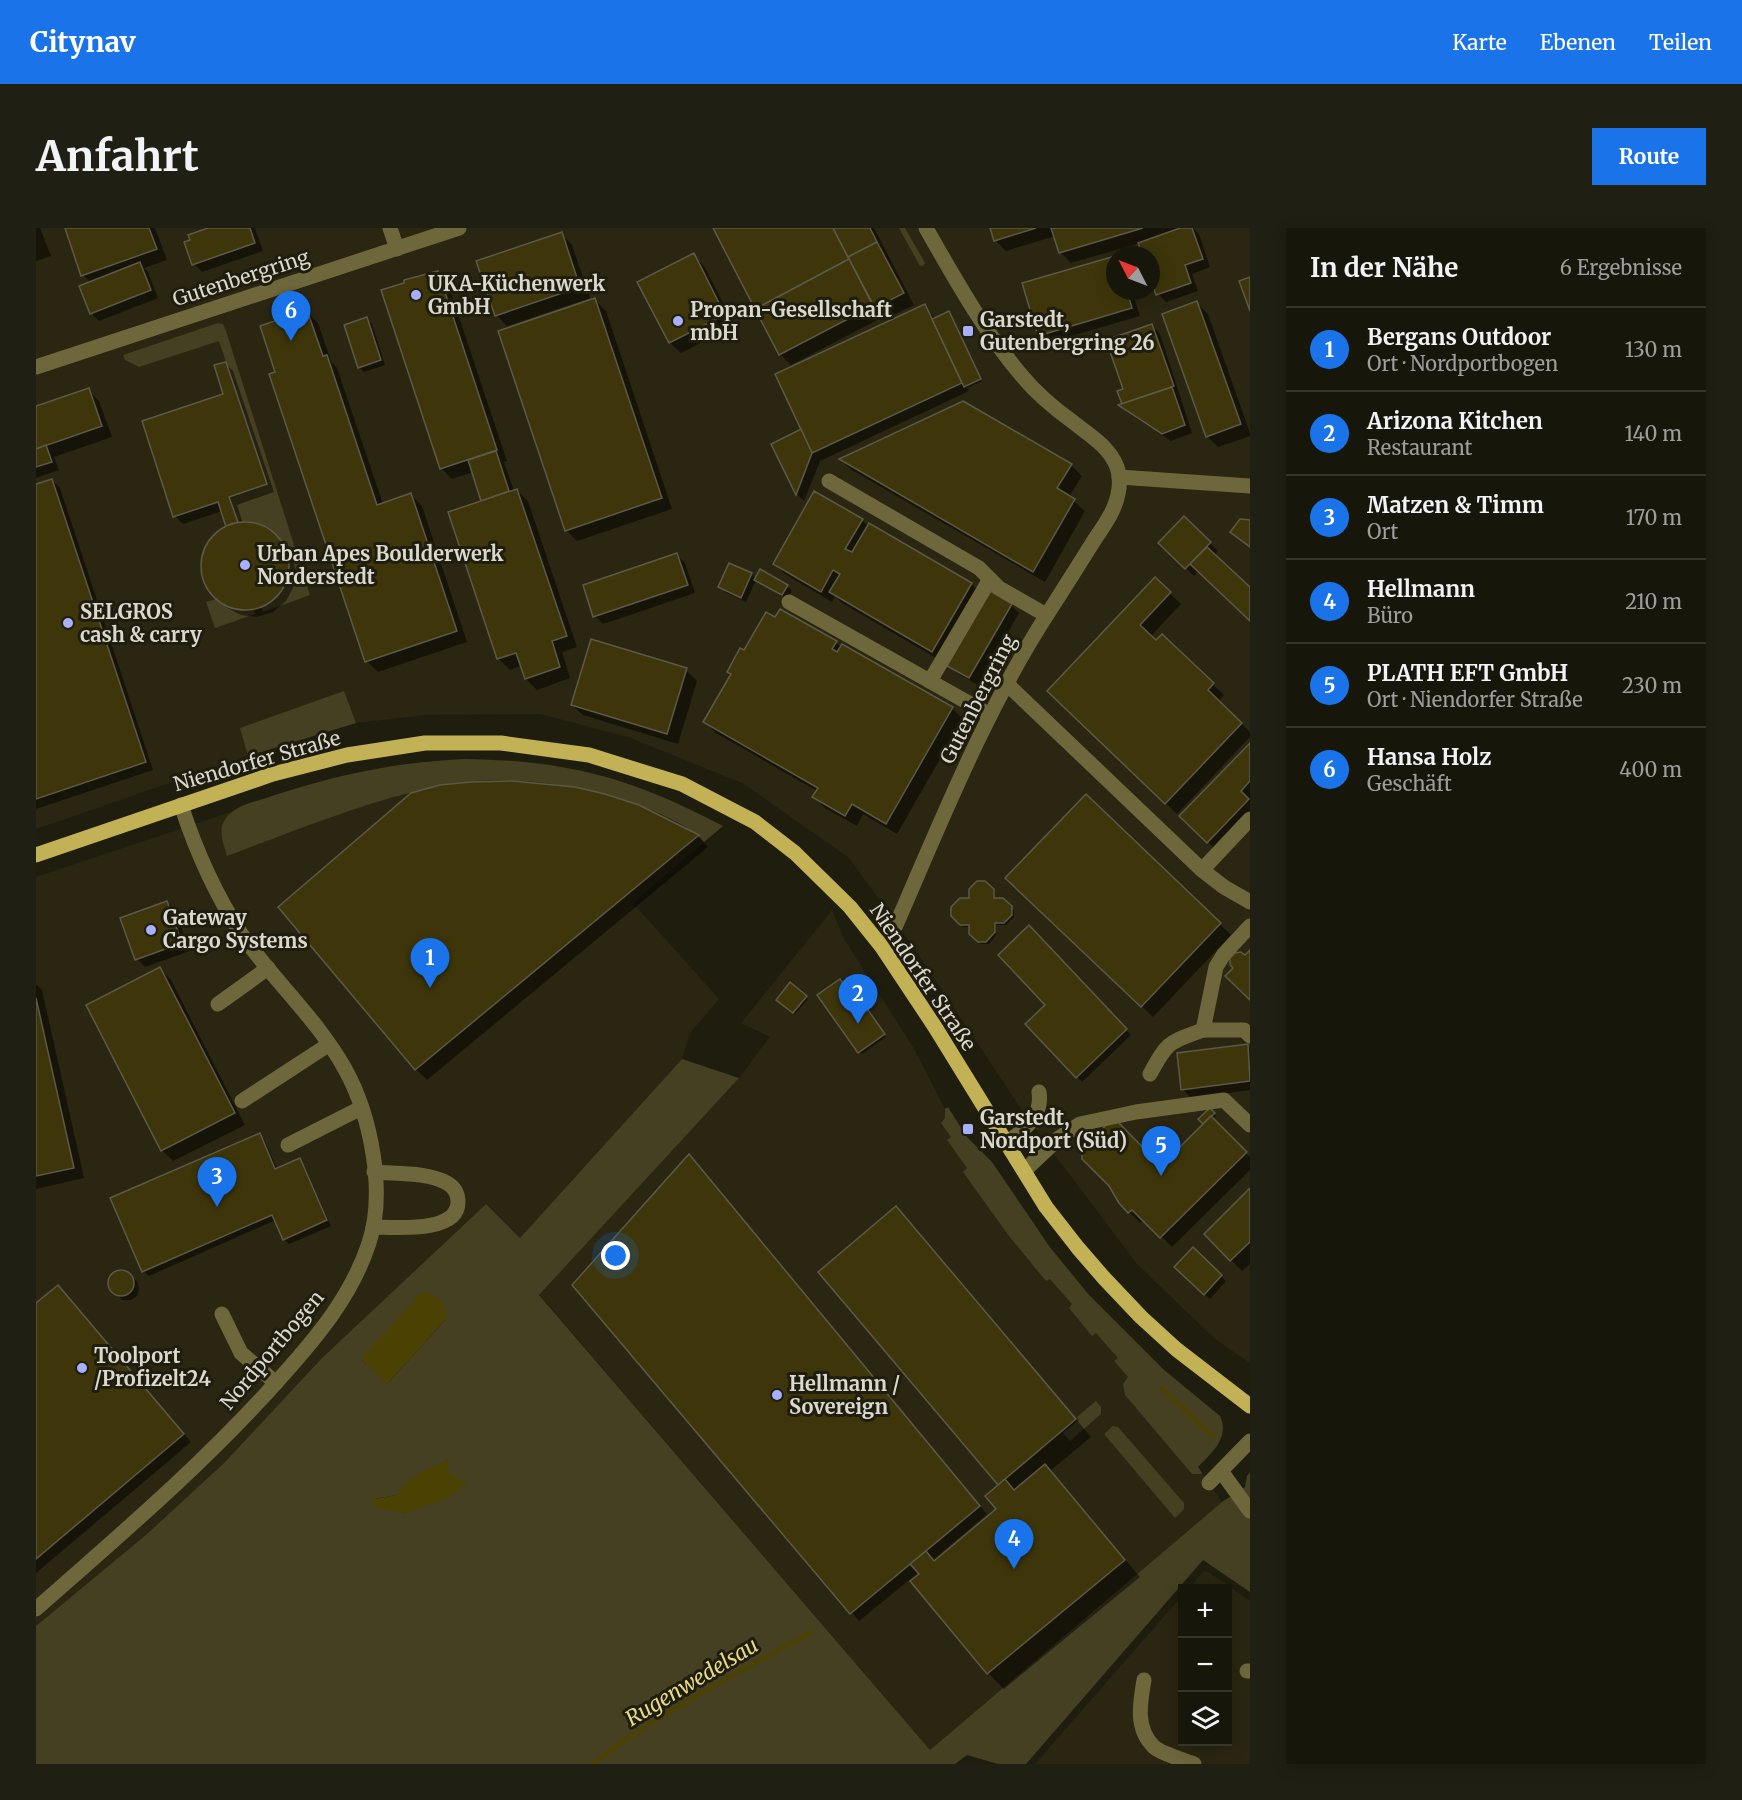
<!DOCTYPE html>
<html lang="de">
<head>
<meta charset="utf-8">
<style>
  :root { --surface:#17160a; --page:#201f13; --text:#f1f3f6; --muted:#9e9f9c; --line:#36352b; --accent:#1a73e8 }
  body { margin:0; font-family:Merriweather,serif; background:var(--page); color:var(--text) }
  .controls { position:absolute; right:18px; bottom:18px; display:grid; overflow:hidden; border-radius:0px; box-shadow:0 3px 15px #0003 }
  .controls button { width:54px; height:54px; display:grid; place-items:center; padding:0; border:0; border-bottom:2px solid var(--line); background:var(--surface); color:var(--text); font:30px sans-serif }
  .compass { position:absolute; left:1070px; top:18px; width:54px; height:54px; border-radius:50%; background:var(--surface); box-shadow:0 3px 15px #0003; rotate:312deg }
  .you { position:absolute; left:580px; top:1028px; width:21px; height:21px; margin:-15px; border:4px solid #fff; border-radius:50%; background:#1a73e8; box-shadow:0 0 0 9px #1a73e833 }
  .badge { display:grid; place-items:center; width:39px; height:39px; border-radius:50%; background:var(--accent); color:#fff; font-size:20px; font-weight:700 }
  .pin { position:absolute; translate:-50% -50px; filter:drop-shadow(0 2px 3px #0008) }
  .pin::after { content:''; position:absolute; top:32px; width:21px; height:18px; background:inherit; clip-path:polygon(0 0,100% 0,50% 100%) }
  .list { margin:0; padding:0; list-style:none }
  h2 { display:flex; justify-content:space-between; align-items:center; height:78px; margin:0; padding:0 24px; font-size:26px }
  h2 small { font-size:20px; font-weight:400; color:var(--muted) }
  .list li { display:grid; grid-template-columns:39px 1fr auto; gap:18px; align-items:center; box-sizing:border-box; height:84px; padding:0 24px; border-top:2px solid var(--line) }
  .list b { display:block; font-size:22px; white-space:nowrap }
  .list p { margin:0; font-size:20px; white-space:nowrap; color:var(--muted) }
  .list em { font-size:20px; font-style:normal; color:var(--muted) }
  .icon { flex:none; width:33px; height:33px; fill:none; stroke:currentColor; stroke-width:2; stroke-linecap:round; stroke-linejoin:round }
  .map { position:relative; flex:none; width:1214px; height:1536px; overflow:hidden; border-radius:0px }
  header { display:flex; align-items:center; gap:36px; box-sizing:border-box; height:84px; padding:0 30px; background:var(--accent); color:#fff }
  header strong { font-size:28px }
  nav { display:flex; gap:33px; margin-inline-start:auto; font-size:21px }
  .intro { display:flex; align-items:center; justify-content:space-between; box-sizing:border-box; height:144px; padding:0 36px }
  h1 { margin:0; font-size:42px }
  .button { padding:15px 27px; border-radius:0px; background:var(--accent); color:#fff; font-size:21px; font-weight:700 }
  main { display:flex; gap:36px; padding:0 36px }
  aside { flex:1; background:var(--surface); border-radius:0px; box-shadow:0 3px 15px #0003 }
  .map>svg:first-child { display:block }
  .built { fill:#2a2611; fill-rule:evenodd }
  .green { fill:#464022; fill-rule:evenodd }
  .water { fill:#4b4103 }
  .shadow { fill:#0007 }
  .lines { fill:none; stroke-linecap:round; stroke-linejoin:round }
  .stream { stroke:#4b4103; stroke-width:4.5 }
  .building { fill:#3e360a; stroke:#5b5948; stroke-width:1.5 }
  .minor { stroke:#6e673c; stroke-width:15 }
  .major { stroke:#c3b255; stroke-width:15 }
  .poi-dot { fill:#a8b0fc; stroke:#1f1d0e; stroke-width:2 }
  .labels { text-anchor:middle; stroke-width:6; stroke-linejoin:round; paint-order:stroke }
  .street-label { font-size:20px; fill:#dad8cf; stroke:#1f1d0e }
  .poi-label { font-size:20px; font-weight:bold; fill:#dad8cf; stroke:#1f1d0e; text-anchor:start }
  .water-label { font-size:21px; font-style:italic; fill:#e9da86; stroke:#1f1d0e }
</style>
</head>
<body>
<header>
<strong>Citynav</strong>
<nav><a>Karte</a><a>Ebenen</a><a>Teilen</a></nav>
</header>
<div class="intro"><h1>Anfahrt</h1><a class="button">Route</a></div>
<main>
<div class="map">
<svg width="1214" height="1536" viewBox="0 0 1214 1536">
  <rect width="100%" height="100%" fill="#1f1d0e"/>
  <g class="built">
    <path d="M0,0H1214V1135L1179,1111L1101,1036L991,890L878,720L813,630L708,556L592,509L504,486L390,487L320,495L296,502L212,528L0,601ZM1079,27H1115V63H1079Z"/>
    <path d="M429,531L472,532L511,536L548,543L596,557L639,574L687,598L597,675L683,771L654,805L646,831L484,1010L450,976L286,1130L189,1234L111,1306L0,1398V649L296,550L360,537Z"/>
    <path d="M796,682L808,711L877,819L909,881L910,890L1176,1224L1162,1239L1186,1274L894,1522L503,1066L703,850L734,809L705,795Z"/>
    <path d="M1168,1343L1174,1345L1214,1373V1536H999L1146,1368V1514H1192V1360H1153Z"/>
  </g>
  <g class="green">
    <path d="M863,0H869L889,35L888,37L884,38Z"/>
    <path d="M182,95L187,96L190,103L274,367L227,384L225,378C273,357 255,293 202,294L193,269L231,256L183,113L103,139L89,132L87,127Z"/>
    <path d="M180,371L195,379L217,380L219,386L179,400L170,374Z"/>
    <path d="M308,463L320,495L212,528L204,500Z"/>
    <path d="M429,531C486,532 543,538 598,558C629,569 658,583 687,598L668,614C654,597 618,583 597,575C540,555 463,545 403,558C330,573 261,602 191,628C188,616 182,604 188,593C197,577 220,574 236,568C299,547 362,534 429,531Z"/>
    <path d="M646,831L703,850L503,1067L894,1522L1186,1274L1209,1259L1211,1248L1214,1244V1364L1167,1332L990,1536H962L931,1527L919,1536H0V1398L111,1306L189,1234L286,1130L450,976L484,1010ZM409,1092L352,1155L326,1132V1131ZM412,1232V1244L369,1285L339,1271L361,1267Z"/>
    <path d="M912,879L930,908L956,934L1013,1018L1053,1067L1127,1141L1184,1188C1194,1210 1176,1224 1162,1239L1166,1245L1165,1246H1156L1089,1167L1087,1156L1092,1149L1078,1133L1082,1130L1060,1105L1056,1108L1033,1080L1036,1076L1014,1051L1010,1053L973,1008L927,944L931,940L911,912L915,909L905,895L909,890V881Z"/>
    <path d="M1060,1173L1065,1179V1186L1034,1213L1027,1205L1043,1192L1041,1189Z"/>
    <path d="M1077,1198L1082,1199L1148,1275V1281L1139,1290L1068,1206Z"/>
  </g>
  <g class="water">
    <path d="M390,1064C404,1068 412,1079 409,1092L351,1156L325,1131L383,1067Z"/>
    <path d="M412,1232V1244L431,1256L408,1272L369,1285L336,1278L339,1271L361,1267C374,1246 391,1242 412,1232Z"/>
  </g>
  <g class="shadow">
    <path d="M0,0H4L15,28L0,33Z"/>
    <path d="M31,0H119L131,32L108,40L112,44L122,70L63,93L55,85V55L47,47Z"/>
    <path d="M176,0H219L227,23L166,44L158,36Z"/>
    <path d="M679,0H838L878,77L851,90L849,88L755,137L744,126Z"/>
    <path d="M956,0H1157L1163,6L1174,39L1156,46L1162,63L1130,74L1122,66L1115,47V27H1108L1104,15L1035,35L1024,24L1019,8L970,23L959,12Z"/>
    <path d="M525,6L536,17L554,70L471,98L460,87Z"/>
    <path d="M657,27L668,38L699,98L645,125L634,115Z"/>
    <path d="M401,45L412,56L471,233L468,234L478,263L481,262L492,273L541,419L526,424L534,450L501,462L490,451L486,437L474,442L463,431L414,285L448,273L437,244L416,251L405,240Z"/>
    <path d="M1079,63H1096L1104,88L1011,115L1003,107Z"/>
    <path d="M559,72L570,83L636,281L541,313L530,302Z"/>
    <path d="M1161,75L1172,86L1214,205V208L1182,219L1171,208Z"/>
    <path d="M889,78L899,91L913,85L915,87L946,153L931,160L933,163L784,233L768,273L761,266L737,216L767,202Z"/>
    <path d="M271,84L282,95L295,133L301,140L347,276L375,267L386,278L431,414L342,444L331,433L241,145Z"/>
    <path d="M330,91L336,96L349,137L328,144L323,139Z"/>
    <path d="M1116,97L1124,106L1156,205L1135,213L1092,185L1085,178L1088,177L1089,162Z"/>
    <path d="M189,135L197,143L238,264L201,277L207,296L219,297L234,304L254,326L260,342L258,358L250,373L237,384L221,389L205,387L190,379L175,364L168,349L167,332L172,317L183,304L192,299L186,283L147,296L139,288L189,166Z"/>
    <path d="M52,162L63,173L76,209L18,229L23,242L0,250V180Z"/>
    <path d="M805,232L1035,237L1046,248L1033,269L1049,283L1009,354L816,242Z"/>
    <path d="M16,252L24,260L117,542L0,581V258Z"/>
    <path d="M1148,290L1182,323L1158,348L1124,315Z"/>
    <path d="M826,292L832,299L935,356L946,367L907,434L806,375L799,368L796,374L749,346L738,335Z"/>
    <path d="M641,327L649,335L659,365L567,396L559,388Z"/>
    <path d="M715,346L720,351L751,358L756,363L751,371L720,352L710,374L689,364L684,359Z"/>
    <path d="M1119,351L1145,376L1114,409L1120,415L1126,408L1188,467L1182,474L1214,504V509L1141,586L1023,474Z"/>
    <path d="M975,377L983,385L942,457L921,445L913,437Z"/>
    <path d="M800,414L805,420L916,480L927,491L861,606L827,586L821,598L789,580L778,569L781,563L680,505L669,494L709,424Z"/>
    <path d="M650,442L661,453L642,516L547,487L536,477Z"/>
    <path d="M1214,517V592L1183,625L1146,588Z"/>
    <path d="M1050,568L1195,707L1117,789L982,661Z"/>
    <path d="M602,579L662,608L672,619L391,852L380,841Z"/>
    <path d="M949,654L959,665V672L978,682V689L970,697H960V707L953,716H945L934,705V699H927L916,688L935,672Z"/>
    <path d="M131,674L139,682L154,723L109,739L101,731Z"/>
    <path d="M993,699L1095,807L1046,854L991,796L1011,777Z"/>
    <path d="M124,741L135,752L209,897L137,933L126,922Z"/>
    <path d="M0,756L6,762L48,950L0,961Z"/>
    <path d="M755,757L772,771L759,786L742,772Z"/>
    <path d="M834,786L850,809L826,826L824,824L828,787Z"/>
    <path d="M1212,817L1214,820V862L1155,870L1147,862Z"/>
    <path d="M1174,882L1180,888L1176,891L1214,929V942L1136,1019L1108,991L1104,995L1084,974L1125,940L1169,896Z"/>
    <path d="M223,906L228,911L241,941L263,932L268,937L295,998L253,1016L248,1011L240,992L113,1048L107,1043Z"/>
    <path d="M661,936L951,1286L897,1332L899,1334L963,1282L964,1257L860,980L876,996L1055,1209L1014,1243L1104,1349L968,1461L952,1445L883,1344L823,1393L538,1057Z"/>
    <path d="M1214,962V1036L1206,1043L1170,1006Z"/>
    <path d="M1157,1021L1190,1053L1174,1071L1140,1039Z"/>
    <path d="M81,1043H88L101,1053L103,1060L101,1068L95,1072H87L75,1062L73,1055L75,1048Z"/>
    <path d="M30,1067L155,1214L0,1345V1077Z"/>
  </g>
  <g class="lines">
    <g class="stream">
      <path d="M1126,1161L1177,1208"/>
      <path d="M557,1536C623,1484 702,1446 775,1404"/>
    </g>
  </g>
  <g class="building">
    <path d="M29,0H113L121,21L45,48Z"/>
    <path d="M172,0H214L219,15L156,37L148,14L154,12L152,7Z"/>
    <path d="M677,0H797L813,31L719,81Z"/>
    <path d="M797,0H834L841,14L812,29Z"/>
    <path d="M954,0H1000L958,13Z"/>
    <path d="M1015,0H1107L1023,25Z"/>
    <path d="M1144,0H1156L1167,31L1149,37L1155,55L1120,67L1115,52V27H1106L1102,15Z"/>
    <path d="M526,4L544,59L459,88L440,33Z"/>
    <path d="M841,14L868,65L839,80L812,29Z"/>
    <path d="M658,25L689,87L633,115L601,54Z"/>
    <path d="M1079,28V63H1091L1096,80L1002,108L986,55Z"/>
    <path d="M813,31L837,78L743,127L719,81Z"/>
    <path d="M104,34L115,62L54,86L43,58Z"/>
    <path d="M402,43L461,222L404,241L345,62L368,55V52Z"/>
    <path d="M1214,49V83L1203,53Z"/>
    <path d="M559,70L626,270L529,303L462,103Z"/>
    <path d="M1161,73L1205,196L1170,209L1126,86Z"/>
    <path d="M889,76L926,155L776,225L739,146Z"/>
    <path d="M271,82L287,128L291,127L341,277L375,265L421,403L329,434L233,146L239,144L224,98Z"/>
    <path d="M913,83L945,151L928,159L896,91Z"/>
    <path d="M331,89L345,132L322,140L308,97Z"/>
    <path d="M1116,96L1138,158L1086,176L1081,163L1087,161L1070,112Z"/>
    <path d="M190,134L231,256L193,269L202,294L190,299L182,274L137,289L106,193L187,166L178,137Z"/>
    <path d="M1136,159L1149,197L1126,206L1082,177Z"/>
    <path d="M53,160L66,198L0,221V178Z"/>
    <path d="M927,173L1036,236L1021,260L1039,271L997,344L803,231Z"/>
    <path d="M765,201L776,225L760,267L735,216Z"/>
    <path d="M10,217L16,234L0,239V221Z"/>
    <path d="M460,223L473,263L445,273L432,232Z"/>
    <path d="M16,251L110,534L0,571V256Z"/>
    <path d="M481,261L531,408L516,413L524,439L489,451L480,425L461,431L412,284Z"/>
    <path d="M778,263L827,291L809,321L816,324L833,295L936,355L896,424L793,364L804,346L797,342L785,364L737,336Z"/>
    <path d="M1148,288L1175,314L1149,341L1122,315Z"/>
    <path d="M1204,291L1214,292V319L1194,304Z"/>
    <circle cx="209" cy="338" r="44"/>
    <path d="M1171,319L1214,359V393L1154,336Z"/>
    <path d="M641,325L652,357L557,389L547,357Z"/>
    <path d="M693,335L716,345L705,370L682,359Z"/>
    <path d="M724,341L752,357L746,367L718,352Z"/>
    <path d="M1119,349L1135,364L1104,397L1120,412L1126,406L1178,455L1172,462L1206,495L1129,576L1011,463Z"/>
    <path d="M954,363L976,376L933,450L911,438Z"/>
    <path d="M744,381L801,413L796,421L801,424L806,416L917,479L850,596L816,576L809,588L776,569L782,560L667,494L695,446L691,444L704,420L708,422L730,384L739,389Z"/>
    <path d="M555,411L651,440L631,506L535,477Z"/>
    <path d="M1214,515V553L1205,563L1213,571L1171,615L1143,588Z"/>
    <path d="M477,553L539,559L569,566L603,577L663,607L379,842L242,679L375,565L404,557L435,554Z"/>
    <path d="M1050,566L1185,695L1105,779L969,650Z"/>
    <path d="M941,653H949L958,661V670H967L976,678V687L968,695H959V704L950,714H942L933,706V697H924L915,688V679L924,670H933V661Z"/>
    <path d="M131,673L146,715L99,732L84,690Z"/>
    <path d="M993,697L1091,801L1040,850L989,796L1009,777L962,727Z"/>
    <path d="M1214,722V772L1189,748L1197,740L1194,737V730L1199,725L1205,724L1209,727Z"/>
    <path d="M124,739L199,885L125,923L50,777Z"/>
    <path d="M804,751L828,785L832,782L849,806L822,825L781,767Z"/>
    <path d="M754,754L771,768L757,785L740,772Z"/>
    <path d="M0,770L38,940L0,948Z"/>
    <path d="M1212,816L1214,853L1145,862L1141,825Z"/>
    <path d="M1174,880L1179,885L1167,896L1162,891Z"/>
    <path d="M1175,888L1211,924L1124,1010L1096,982L1092,985L1083,975L1073,958L1046,931V922L1073,894H1082L1125,938Z"/>
    <path d="M224,905L239,941L264,930L291,992L247,1012L236,987L106,1044L74,970Z"/>
    <path d="M653,926L944,1278L814,1386L536,1057Z"/>
    <path d="M1214,960V1014L1194,1033L1168,1006Z"/>
    <path d="M860,978L1040,1191L962,1257L782,1044Z"/>
    <path d="M1157,1019L1186,1047L1168,1067L1138,1039Z"/>
    <circle cx="85" cy="1055" r="13"/>
    <path d="M22,1057L148,1206L0,1331V1075Z"/>
    <path d="M1009,1236L1089,1332L951,1446L874,1353L883,1346L874,1336L890,1323L898,1333L960,1281L949,1268L969,1251L978,1262Z"/>
  </g>
  <g class="lines">
    <g class="minor">
      <path d="M354,0L361,21"/>
      <path d="M0,139L423,0"/>
      <path d="M1083,249L1214,258"/>
      <path d="M793,253L943,340L963,360L1010,387"/>
      <path d="M753,374L954,487"/>
      <path d="M894,453L954,351"/>
      <path d="M970,455L1166,642L1188,659L1214,674"/>
      <path d="M1166,642L1214,591"/>
      <path d="M846,719L860,697C907,589 951,478 1016,379C1030,357 1044,335 1057,314C1067,299 1079,283 1082,266C1084,257 1084,247 1081,239C1073,218 1053,207 1037,194C1019,181 1001,166 986,148C948,103 919,51 890,0"/>
      <path d="M182,776L232,740"/>
      <path d="M1167,802H1208L1214,808"/>
      <path d="M1114,846C1132,813 1132,815 1167,802L1180,739L1188,726L1214,698"/>
      <path d="M206,873L292,817"/>
      <path d="M970,915C988,902 1007,889 1003,864"/>
      <path d="M252,917L325,880"/>
      <path d="M988,943L1023,910L1044,896L1100,884L1188,872L1214,897"/>
      <path d="M337,999C357,999 422,1006 422,974C422,966 418,959 411,955C391,944 361,946 338,944"/>
      <path d="M186,1086L205,1125L240,1155"/>
      <path d="M1185,1243L1214,1283"/>
      <path d="M1173,1255L1214,1213"/>
      <path d="M0,1381C85,1306 171,1233 246,1148C282,1108 316,1067 333,1015C350,964 335,888 309,841C282,792 238,753 206,707C179,666 160,623 145,577"/>
      <path d="M1211,1443H1214"/>
      <path d="M1108,1452C1104,1475 1099,1501 1118,1519C1126,1526 1148,1532 1158,1536"/>
    </g>
    <path class="major" d="M0,627L237,546L311,527L389,515H465L553,527L646,556L719,594L759,625L814,679L846,719L899,799L1010,979L1042,1020L1068,1050L1105,1089L1140,1121L1214,1178"/>
  </g>
  <g class="poi-dot">
    <circle cx="380" cy="67" r="6"/>
    <circle cx="642" cy="93" r="6"/>
    <rect x="926" y="97" width="12" height="12" rx="3"/>
    <circle cx="209" cy="337" r="6"/>
    <circle cx="32" cy="395" r="6"/>
    <circle cx="115" cy="702" r="6"/>
    <rect x="926" y="895" width="12" height="12" rx="3"/>
    <circle cx="46" cy="1140" r="6"/>
    <circle cx="741" cy="1167" r="6"/>
  </g>
  <g class="labels">
    <g class="street-label">
      <text transform="translate(205 50) rotate(-18)" y="7">Gutenbergring</text>
      <text transform="translate(942 471) rotate(-63)" y="7">Gutenbergring</text>
      <text transform="translate(221 533) rotate(-16)" y="7">Niendorfer Straße</text>
      <text transform="translate(887 749) rotate(56)" y="7">Niendorfer Straße</text>
      <text transform="translate(236 1122) rotate(-50)" y="7">Nordportbogen</text>
    </g>
    <g class="poi-label">
      <text x="392" y="63">UKA-Küchenwerk<tspan x="392" dy="23">GmbH</tspan></text>
      <text x="654" y="89">Propan-Gesellschaft<tspan x="654" dy="23">mbH</tspan></text>
      <text x="944" y="99">Garstedt,<tspan x="944" dy="23">Gutenbergring 26</tspan></text>
      <text x="221" y="333">Urban Apes Boulderwerk<tspan x="221" dy="23">Norderstedt</tspan></text>
      <text x="44" y="391">SELGROS<tspan x="44" dy="23">cash &amp; carry</tspan></text>
      <text x="127" y="697">Gateway<tspan x="127" dy="23">Cargo Systems</tspan></text>
      <text x="944" y="897">Garstedt,<tspan x="944" dy="23">Nordport (Süd)</tspan></text>
      <text x="58" y="1135">Toolport<tspan x="58" dy="23">/Profizelt24</tspan></text>
      <text x="753" y="1163">Hellmann /<tspan x="753" dy="23">Sovereign</tspan></text>
    </g>
    <g class="water-label">
      <text transform="translate(656 1454) rotate(-31)" y="7">Rugenwedelsau</text>
    </g>
  </g>
</svg>
<div class="controls">
<button>+</button>
<button>−</button>
<button><svg class="icon" aria-label="layers" viewBox="0 0 24 24"><path d="M12 4l9 5-9 5-9-5zM3 14l9 5 9-5"/></svg></button>
</div>
<svg class="compass" viewBox="-18 -18 36 36"><path d="M0-13l5 13h-10z" fill="#e53935"/><path d="M0 13l5-13h-10z" fill="#9e9f9c"/></svg>
<div class="you"></div>
<div class="pin badge" style="left:394px;top:760px">1</div>
<div class="pin badge" style="left:822px;top:796px">2</div>
<div class="pin badge" style="left:181px;top:979px">3</div>
<div class="pin badge" style="left:978px;top:1341px">4</div>
<div class="pin badge" style="left:1125px;top:948px">5</div>
<div class="pin badge" style="left:255px;top:113px">6</div>
</div>
<aside>
<h2>In der Nähe<small>6 Ergebnisse</small></h2>
<ul class="list">
<li><span class="badge">1</span><div><b>Bergans Outdoor</b><p>Ort · Nordportbogen</p></div><em>130 m</em></li>
<li><span class="badge">2</span><div><b>Arizona Kitchen</b><p>Restaurant</p></div><em>140 m</em></li>
<li><span class="badge">3</span><div><b>Matzen &amp; Timm</b><p>Ort</p></div><em>170 m</em></li>
<li><span class="badge">4</span><div><b>Hellmann</b><p>Büro</p></div><em>210 m</em></li>
<li><span class="badge">5</span><div><b>PLATH EFT GmbH</b><p>Ort · Niendorfer Straße</p></div><em>230 m</em></li>
<li><span class="badge">6</span><div><b>Hansa Holz</b><p>Geschäft</p></div><em>400 m</em></li>
</ul>
</aside>
</main>
</body>
</html>
